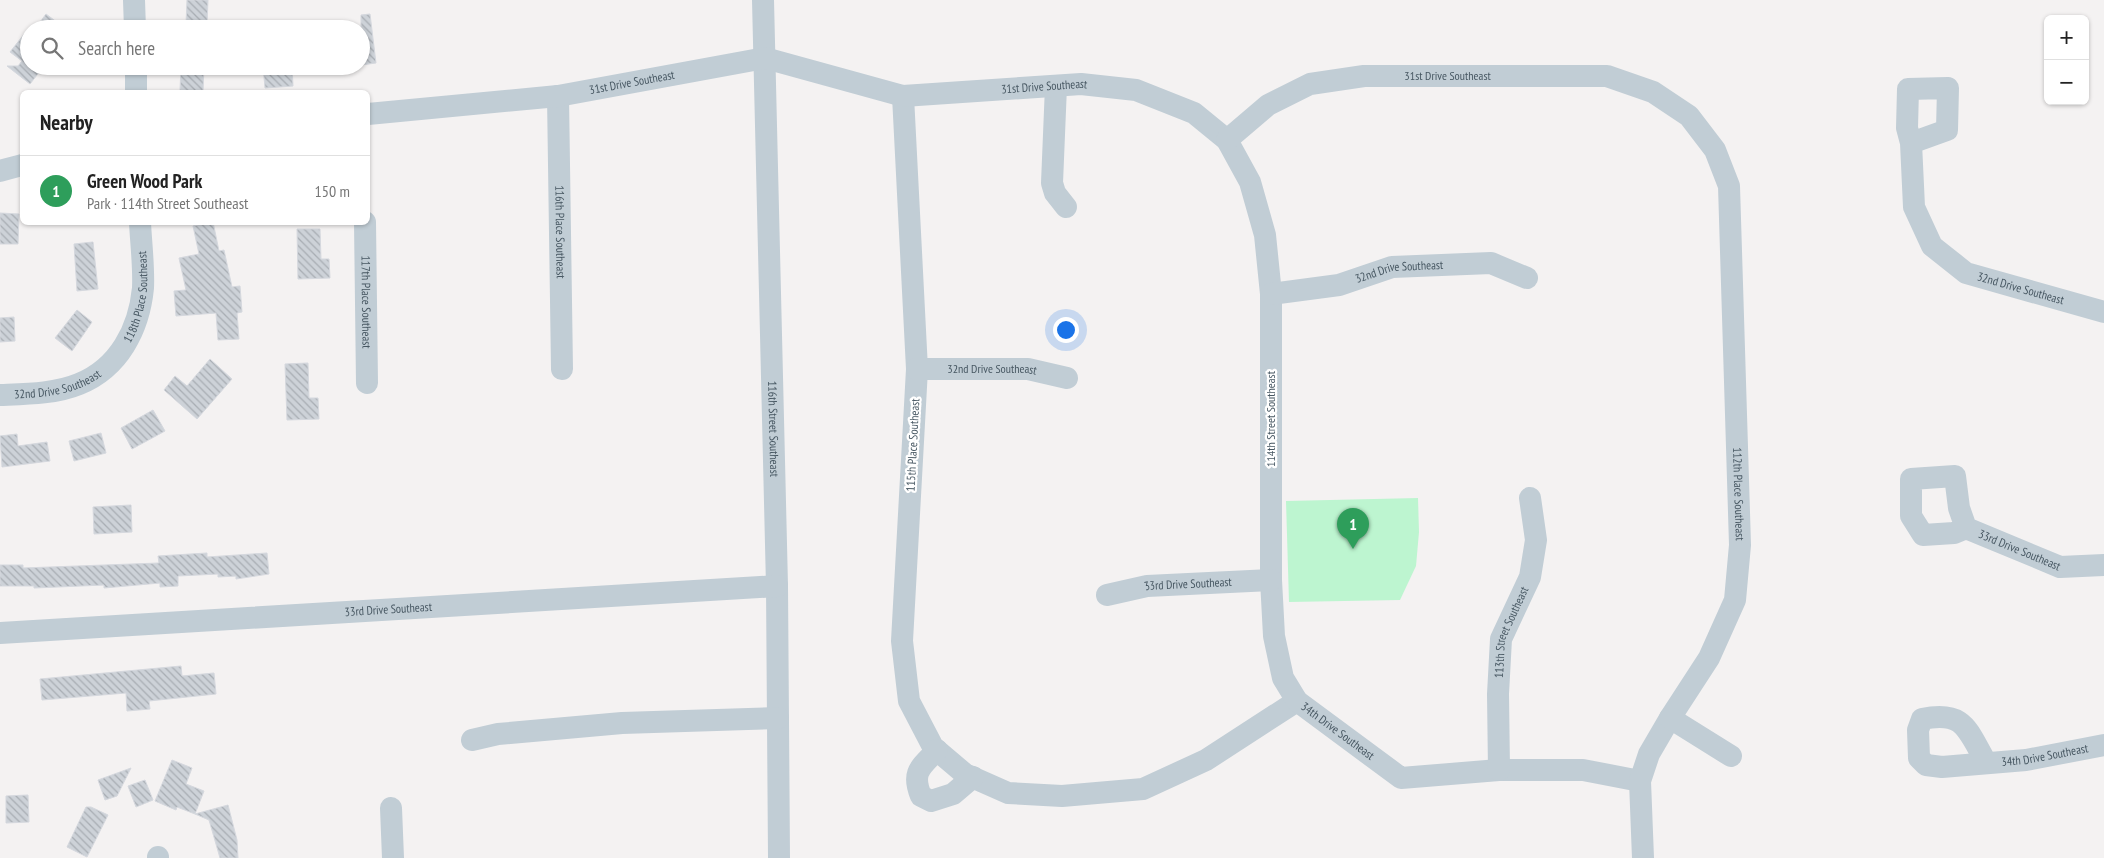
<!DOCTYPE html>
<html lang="en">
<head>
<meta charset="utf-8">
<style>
  :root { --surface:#fff; --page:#f2f2f2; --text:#222; --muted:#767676; --line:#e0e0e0; --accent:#057bfb }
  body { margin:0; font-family:"PT Sans Narrow",sans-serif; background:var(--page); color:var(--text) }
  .controls { position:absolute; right:15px; top:15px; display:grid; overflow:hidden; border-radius:8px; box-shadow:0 1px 4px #0004 }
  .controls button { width:45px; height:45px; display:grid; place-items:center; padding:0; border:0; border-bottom:1px solid var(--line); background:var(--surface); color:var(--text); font:25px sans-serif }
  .you { position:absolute; left:1065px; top:329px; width:18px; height:18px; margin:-12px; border:4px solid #fff; border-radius:50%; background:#1a73e8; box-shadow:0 0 0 8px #1a73e833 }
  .badge { display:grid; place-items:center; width:32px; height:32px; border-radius:50%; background:var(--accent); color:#fff; font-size:16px; font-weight:700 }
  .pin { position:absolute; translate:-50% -41px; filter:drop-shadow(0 1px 2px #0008) }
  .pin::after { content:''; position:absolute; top:26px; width:18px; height:15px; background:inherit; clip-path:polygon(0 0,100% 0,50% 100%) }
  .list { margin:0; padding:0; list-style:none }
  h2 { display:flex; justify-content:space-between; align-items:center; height:65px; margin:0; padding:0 20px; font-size:21px }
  h2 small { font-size:16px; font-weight:400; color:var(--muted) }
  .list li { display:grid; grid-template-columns:32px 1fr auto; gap:15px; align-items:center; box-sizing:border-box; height:70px; padding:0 20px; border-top:1px solid var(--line) }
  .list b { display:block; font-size:19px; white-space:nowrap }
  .list p { margin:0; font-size:16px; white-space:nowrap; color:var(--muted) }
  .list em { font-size:16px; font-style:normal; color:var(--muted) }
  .icon { flex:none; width:28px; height:28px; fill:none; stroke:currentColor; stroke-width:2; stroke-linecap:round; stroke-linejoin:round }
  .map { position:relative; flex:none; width:2104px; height:858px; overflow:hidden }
  .search { position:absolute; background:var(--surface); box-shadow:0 1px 4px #0004; left:20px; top:20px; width:350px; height:55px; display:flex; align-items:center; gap:12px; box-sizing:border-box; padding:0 18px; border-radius:28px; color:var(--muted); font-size:19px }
  .panel { position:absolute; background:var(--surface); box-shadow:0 1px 4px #0004; left:20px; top:90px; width:350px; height:135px; border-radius:8px }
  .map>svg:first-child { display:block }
  .green { fill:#bdf5d0 }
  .building { fill:url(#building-back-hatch); stroke:#d5d8de }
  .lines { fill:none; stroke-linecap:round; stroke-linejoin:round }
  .minor { stroke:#c1cdd5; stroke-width:22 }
  .labels { text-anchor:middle; stroke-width:4.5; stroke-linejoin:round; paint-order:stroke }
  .street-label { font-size:12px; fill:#475762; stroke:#fff }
</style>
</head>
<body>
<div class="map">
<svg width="2104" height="858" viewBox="0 0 2104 858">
  <defs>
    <pattern id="building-back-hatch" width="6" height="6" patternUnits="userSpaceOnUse" patternTransform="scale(1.25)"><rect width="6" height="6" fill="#cdd2d8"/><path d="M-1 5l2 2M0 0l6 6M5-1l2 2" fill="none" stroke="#a8adb3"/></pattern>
  </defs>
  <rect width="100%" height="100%" fill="#f4f2f2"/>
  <path class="green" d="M1418,498L1419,532L1416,566L1400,600L1289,602L1286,501Z"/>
  <g class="building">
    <path d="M187,0H208L207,24H186Z"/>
    <path d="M46,14L66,29H35Z"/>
    <path d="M370,14L376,63L361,65V15Z"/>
    <path d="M29,28V66H44L30,84L7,66H18L22,61L10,52Z"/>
    <path d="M181,66H204L203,91H180Z"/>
    <path d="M263,66H292L293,86L265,88Z"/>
    <path d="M0,213L19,214L18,244H0Z"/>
    <path d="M213,222L219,251L224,250L232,287L240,286L242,312L237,313L239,339L218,340L216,313L176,316L174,291L186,290L179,258L199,254L193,226Z"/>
    <path d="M297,229H320L321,259H329L330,278L298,279Z"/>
    <path d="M93,242L98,289L77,291L74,244Z"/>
    <path d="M77,310L92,322L72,351L55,338Z"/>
    <path d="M14,317L15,341L0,342V318Z"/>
    <path d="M210,359L232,379L197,419L164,390L175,376L187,386Z"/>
    <path d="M308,363L309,398H318L319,419L287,420L285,364Z"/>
    <path d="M153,410L165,431L132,449L121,428Z"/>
    <path d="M101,433L106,453L74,461L69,441Z"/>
    <path d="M17,434L18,446L47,442L50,461L2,467L0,436Z"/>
    <path d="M131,505L132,532L94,534L93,507Z"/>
    <path d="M207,553V557L267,553L269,574L236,579V576L218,577V574L178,576V586L160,587V583L104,588V585L34,588V586H0V565H23V568L159,563L158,556Z"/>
    <path d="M181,666L182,676L214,673L216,694L149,701L150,709L127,711L126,693L42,700L40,679Z"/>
    <path d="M172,760L192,768L186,784L204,791L195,814L177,807L176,810L155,801Z"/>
    <path d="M131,768L117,796L105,800L98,780Z"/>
    <path d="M145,780L153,800L136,807L128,786Z"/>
    <path d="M28,795L29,822L6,823V796Z"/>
    <path d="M228,805L237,840L238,858H220L209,820L195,814Z"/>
    <path d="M86,807H91L108,815L87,857L67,847Z"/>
  </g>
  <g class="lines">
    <g class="minor">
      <path d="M134,0L135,29"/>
      <path id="s1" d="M763,0L777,586L779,858"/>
      <path d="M136,66V92"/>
      <path d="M1056,86L1052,183L1055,193L1066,207"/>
      <path id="s2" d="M558,96L562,369"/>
      <path d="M903,96L917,369L902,641L909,701L933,747L965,774L1008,793L1062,796L1143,789L1206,760L1297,701"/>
      <path id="s3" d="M368,114L558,96L765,58L903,96L1081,84L1136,90L1194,113L1227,140L1250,182L1265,235L1271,294V580L1274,636L1283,678L1297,701L1401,778L1499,770H1583L1640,781"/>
      <path id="s4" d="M1227,140L1268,105L1310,84L1364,76H1607L1653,92L1689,116L1715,150L1729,186L1740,545L1735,600L1709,658L1670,718L1649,754L1640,781L1643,858"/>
      <path id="s5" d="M1911,143L1947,130L1948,88L1908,89L1907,128L1911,143L1914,207L1932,246L1966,273L2104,312"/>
      <path d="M0,171L22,165"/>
      <path id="s6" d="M365,222L367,383"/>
      <path id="s7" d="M1271,294L1339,285L1392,267L1491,263L1527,278"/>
      <path id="s8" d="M917,369H1028L1067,378"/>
      <path id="s9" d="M0,395C26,394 55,394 79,384C119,368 139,329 143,288C144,266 141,244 140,222"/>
      <path id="s10" d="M1966,528L1954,533L1923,535L1911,516V479L1955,476L1959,508L1966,528L2060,567L2104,565"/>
      <path id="s11" d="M1107,595L1147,586L1271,580"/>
      <path id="s12" d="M0,633L777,586"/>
      <path d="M1670,718L1731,756"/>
      <path d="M472,740L498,734L622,723L778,718"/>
      <path d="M937,750C921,767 911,772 921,796L931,801L953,794L973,777"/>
      <path id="s13" d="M1986,762C1967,730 1965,710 1922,719L1918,730L1919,758L1926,765L1942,767L2026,760L2104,745"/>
      <path id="s14" d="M1499,770L1498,694L1501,639L1530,577L1536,540L1530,498"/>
      <path d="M391,808L393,858"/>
      <path d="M158,858V857"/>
    </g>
  </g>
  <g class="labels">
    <g class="street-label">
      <text dy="4" stroke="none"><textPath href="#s4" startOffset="239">31st Drive Southeast</textPath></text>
      <text dy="4" stroke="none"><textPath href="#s3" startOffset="266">31st Drive Southeast</textPath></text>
      <text dy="4" stroke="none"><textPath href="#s3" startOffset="686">31st Drive Southeast</textPath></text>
      <text dy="4" stroke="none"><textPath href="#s2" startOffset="136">116th Place Southeast</textPath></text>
      <text dy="4" stroke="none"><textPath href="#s7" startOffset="131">32nd Drive Southeast</textPath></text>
      <text dy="4" stroke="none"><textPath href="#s5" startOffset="382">32nd Drive Southeast</textPath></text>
      <text dy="4" stroke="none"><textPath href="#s9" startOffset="192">118th Place Southeast</textPath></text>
      <text dy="4" stroke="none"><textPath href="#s6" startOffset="80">117th Place Southeast</textPath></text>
      <text dy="4" stroke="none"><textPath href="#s8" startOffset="75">32nd Drive Southeast</textPath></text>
      <text dy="4" stroke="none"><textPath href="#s9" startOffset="59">32nd Drive Southeast</textPath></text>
      <text transform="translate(1271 419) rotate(-90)" y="4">114th Street Southeast</text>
      <text dy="4" stroke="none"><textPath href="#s1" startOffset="429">116th Street Southeast</textPath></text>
      <text transform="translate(913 445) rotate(-87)" y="4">115th Place Southeast</text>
      <text dy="4" stroke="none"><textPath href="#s4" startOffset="880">112th Place Southeast</textPath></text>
      <text dy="4" stroke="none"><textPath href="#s10" startOffset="259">33rd Drive Southeast</textPath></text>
      <text dy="4" stroke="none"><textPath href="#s11" startOffset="82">33rd Drive Southeast</textPath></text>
      <text dy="4" stroke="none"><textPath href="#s12" startOffset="389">33rd Drive Southeast</textPath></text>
      <text dy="4" stroke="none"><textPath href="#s14" startOffset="140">113th Street Southeast</textPath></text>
      <text dy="4" stroke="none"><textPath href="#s3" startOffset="1508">34th Drive Southeast</textPath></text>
      <text dy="4" stroke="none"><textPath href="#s13" startOffset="256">34th Drive Southeast</textPath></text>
    </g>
  </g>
</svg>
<div class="controls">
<button>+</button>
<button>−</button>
</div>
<div class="you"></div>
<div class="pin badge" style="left:1353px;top:549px;background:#2e9e5b">1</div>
<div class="search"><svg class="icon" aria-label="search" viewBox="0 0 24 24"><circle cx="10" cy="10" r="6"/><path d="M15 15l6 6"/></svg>Search here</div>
<section class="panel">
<h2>Nearby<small></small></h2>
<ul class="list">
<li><span class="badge" style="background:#2e9e5b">1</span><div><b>Green Wood Park</b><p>Park · 114th Street Southeast</p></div><em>150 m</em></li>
</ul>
</section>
</div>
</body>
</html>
